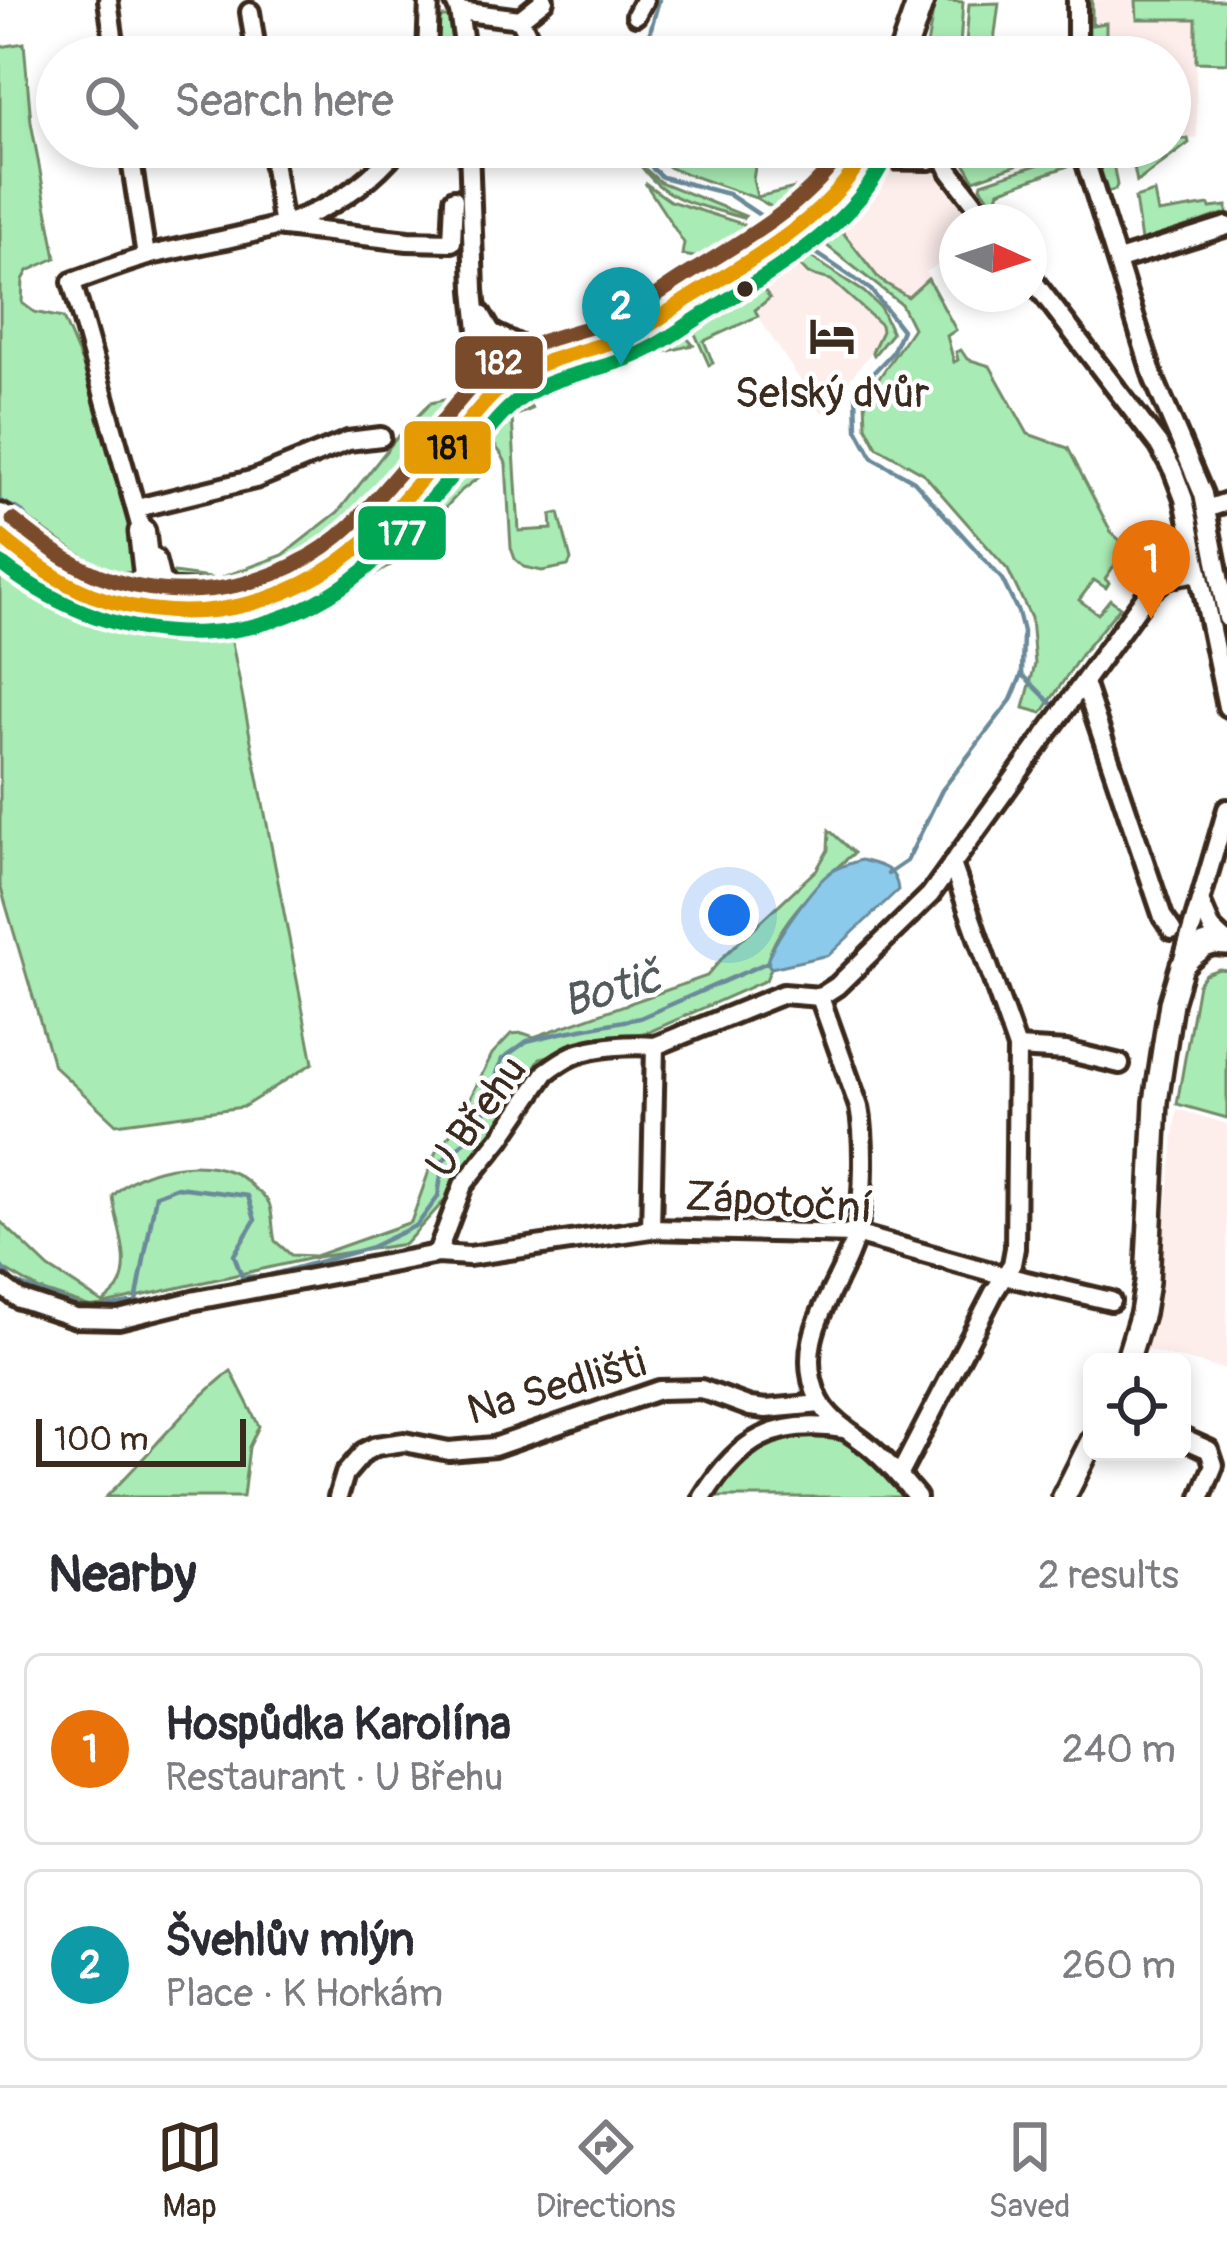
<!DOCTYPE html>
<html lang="en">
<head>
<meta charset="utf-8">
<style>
  :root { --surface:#fff; --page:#f7f7f7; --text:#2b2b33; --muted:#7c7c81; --line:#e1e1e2; --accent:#3b2a1e }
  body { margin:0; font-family:Pangolin,sans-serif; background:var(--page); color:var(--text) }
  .controls { position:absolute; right:36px; bottom:36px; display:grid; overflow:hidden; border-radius:18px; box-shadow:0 6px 18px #0003 }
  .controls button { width:108px; height:108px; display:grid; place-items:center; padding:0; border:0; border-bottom:3px solid var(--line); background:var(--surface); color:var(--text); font:60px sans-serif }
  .compass { position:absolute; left:939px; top:204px; width:108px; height:108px; border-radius:50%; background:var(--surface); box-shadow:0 6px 18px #0003; rotate:93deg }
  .scale { position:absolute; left:36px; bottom:30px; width:210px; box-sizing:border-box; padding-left:12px; border:6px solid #3b2a1e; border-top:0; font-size:33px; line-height:42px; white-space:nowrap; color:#3b2a1e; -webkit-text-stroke:9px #fff; paint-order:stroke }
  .you { position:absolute; left:729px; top:915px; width:42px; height:42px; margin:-30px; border:9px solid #fff; border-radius:50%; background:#1a73e8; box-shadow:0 0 0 18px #1a73e833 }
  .badge { display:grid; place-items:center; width:78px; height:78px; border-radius:50%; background:var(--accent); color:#fff; font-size:39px; font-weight:700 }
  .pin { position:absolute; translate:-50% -99px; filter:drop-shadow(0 3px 6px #0008) }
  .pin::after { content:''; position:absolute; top:63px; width:42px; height:36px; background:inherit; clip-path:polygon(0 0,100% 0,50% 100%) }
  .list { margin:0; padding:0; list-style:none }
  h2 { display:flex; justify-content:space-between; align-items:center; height:156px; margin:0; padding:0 48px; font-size:51px }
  h2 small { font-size:39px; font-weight:400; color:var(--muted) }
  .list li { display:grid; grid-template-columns:78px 1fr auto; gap:36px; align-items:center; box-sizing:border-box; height:192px; margin:0 24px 24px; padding:0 24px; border:3px solid var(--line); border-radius:18px }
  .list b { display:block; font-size:45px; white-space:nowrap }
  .list p { margin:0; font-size:39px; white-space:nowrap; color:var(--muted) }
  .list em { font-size:39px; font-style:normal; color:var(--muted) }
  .icon { flex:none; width:66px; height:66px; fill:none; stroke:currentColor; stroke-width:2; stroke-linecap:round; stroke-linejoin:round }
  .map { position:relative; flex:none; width:1227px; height:1497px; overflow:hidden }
  .search { position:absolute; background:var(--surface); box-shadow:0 6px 18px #0003; left:36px; right:36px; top:36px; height:132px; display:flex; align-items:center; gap:30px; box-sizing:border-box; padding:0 42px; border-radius:66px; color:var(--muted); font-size:45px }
  .sheet { height:588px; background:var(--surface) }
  nav { display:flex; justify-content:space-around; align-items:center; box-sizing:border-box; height:168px; border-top:3px solid var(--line); background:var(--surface); font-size:33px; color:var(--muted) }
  nav a { display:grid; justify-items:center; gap:6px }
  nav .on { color:var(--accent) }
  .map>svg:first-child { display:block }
  .built { fill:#fdeeec }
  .green { fill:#a9ebb4; stroke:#728a69; stroke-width:3 }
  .water { fill:#8bcaeb; stroke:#6b8a99; stroke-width:3 }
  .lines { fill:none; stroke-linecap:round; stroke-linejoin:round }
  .stream { stroke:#6b8a99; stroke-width:4.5 }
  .minor-casing { stroke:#3b2a1e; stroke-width:26 }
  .tertiary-casing { stroke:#3b2a1e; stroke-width:30 }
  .secondary-casing { stroke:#3b2a1e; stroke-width:33 }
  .minor { stroke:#fff; stroke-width:16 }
  .tertiary { stroke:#fff; stroke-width:21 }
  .secondary { stroke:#fff; stroke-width:24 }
  .bus-1-casing { stroke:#fff; stroke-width:24 }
  .bus-2-casing { stroke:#fff; stroke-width:24 }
  .bus-3-casing { stroke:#fff; stroke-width:24 }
  .bus-1 { stroke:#e49a03; stroke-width:15 }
  .bus-2 { stroke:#00a651; stroke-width:15 }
  .bus-3 { stroke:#7a4b2a; stroke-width:15 }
  .bus-dot { fill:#3b2a1e; stroke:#fff; stroke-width:4.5 }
  .labels { text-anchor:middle; stroke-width:9; stroke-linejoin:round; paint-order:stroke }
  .poi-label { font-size:42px; fill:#3b2a1e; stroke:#fff }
  .street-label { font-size:42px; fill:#3b2a1e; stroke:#fff }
  .water-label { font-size:45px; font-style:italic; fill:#535a5c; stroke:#fff }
  .line-badge { stroke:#fff; stroke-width:4.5 }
  .badge-label { font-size:33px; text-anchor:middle; font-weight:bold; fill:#fff }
  .pale-badge-label { font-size:33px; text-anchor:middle; font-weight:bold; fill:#111 }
</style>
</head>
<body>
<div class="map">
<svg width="1227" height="1497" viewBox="0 0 1227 1497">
  <rect width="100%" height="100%" fill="#fff"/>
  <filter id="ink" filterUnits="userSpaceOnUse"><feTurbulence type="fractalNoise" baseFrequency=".00833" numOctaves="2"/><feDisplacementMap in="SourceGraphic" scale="24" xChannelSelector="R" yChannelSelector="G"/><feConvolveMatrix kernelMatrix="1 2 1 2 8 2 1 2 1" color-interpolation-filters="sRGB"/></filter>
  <g filter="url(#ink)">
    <g class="built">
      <path d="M1089,0H1227V63H1196L1197,139L1170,137V57H1089Z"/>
      <path d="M875,169L934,172L973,222H957V252L926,272L928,279L908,297L880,280L831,217L852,201Z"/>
      <path d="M794,246V260L831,280L882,325V330L872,352L822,413L739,288Z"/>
      <path d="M1177,1109L1227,1124V1370L1145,1350L1158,1291Z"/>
    </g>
    <g class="green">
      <path d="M935,0L963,2L960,47L957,51L927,46Z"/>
      <path d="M1089,0H1092V25L1106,23V57H1089Z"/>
      <path d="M1136,0H1227V63L1196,62V19H1137Z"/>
      <path d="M999,3L992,57H965L969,4Z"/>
      <path d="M442,17H448L451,21L458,57H430L435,26Z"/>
      <path d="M829,38L859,44L881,57H786L797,49L805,55L813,50L814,41Z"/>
      <path d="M24,43L31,122L56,258L28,271L23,280L22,303L34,312L63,318L107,422L142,567V577L105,578L0,510V47Z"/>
      <path d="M1170,139H1188L1189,143L1137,182L1130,147H1170Z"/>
      <path d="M629,147H633L644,168L660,182L745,216L743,218C687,201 659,202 629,147Z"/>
      <path d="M650,147H758L753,180L757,197L799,187L804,199L784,214L756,198L670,168L659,160Z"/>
      <path d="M956,147H1068L974,180Z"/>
      <path d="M1093,147H1110L1117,185L1115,190L1108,192Z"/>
      <path d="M1073,153L1076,163L999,191L994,205L981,187L982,183Z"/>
      <path d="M645,183L670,201L746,225L752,229L753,237L750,236L735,247L736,249L713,260L682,255L684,243Z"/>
      <path d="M1154,192L1158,213L1209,205L1210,208L1227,206V218L1223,214L1141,241L1135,198Z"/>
      <path d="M831,217L880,280L908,297L928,279L956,330L947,336L954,362L958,360L956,352L961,350L967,359L990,366L1028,434L1068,448L1111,532L1127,547L1105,579L1109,583L1106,588L1094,580L1079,600L1098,614L1110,599L1120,607L1083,652L1042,713L1024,708L1035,664L1031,618L1008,570L923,473L877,447L866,426L865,399L913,328L901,304L826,245L810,236Z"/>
      <path d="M794,246L864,292L880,307L892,333L874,355L872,352L882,331L881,325L831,280L808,274L794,259Z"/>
      <path d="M681,267L680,283L625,324L620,311Z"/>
      <path d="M747,281L751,286L758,281L770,298L755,310L758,316L704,341L713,363L709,365L688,318Z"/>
      <path d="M677,326L693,345L641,358V348Z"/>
      <path d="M461,396L466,398L447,419L449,422C388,482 343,575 248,590C224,593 198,590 174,590L159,571L217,579L283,555L338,512L394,441L430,403Z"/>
      <path d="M531,407L532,409L512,417L519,531L552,529L551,515L559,513L571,560L568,566L542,571L524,567L515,559L511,548L506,464C502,449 487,442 486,427L501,412L510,413Z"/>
      <path d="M457,454L476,455L490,469L462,490L394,563L319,610L283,625L231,637L313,1063L243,1107L116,1124L53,1065L0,885V556C78,617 157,642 256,618C287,610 321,597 347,577C391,542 423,498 457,454Z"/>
      <path d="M1175,526L1180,551L1174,562H1159L1137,547Z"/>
      <path d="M829,830L854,853C823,878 777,923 767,962L771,968L766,980L651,1031L540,1058L503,1120L444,1201L405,1244L317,1257L91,1307L40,1290L0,1267V1221L49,1268L103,1303C108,1298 114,1294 118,1288C134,1263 115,1223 113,1196C139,1167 196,1157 232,1172C240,1175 249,1183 255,1189C259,1192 267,1199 269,1203C273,1213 272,1229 275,1241L291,1255L315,1256L411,1222L435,1154L457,1125L492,1054L511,1034L523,1033L534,1037L707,976L724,956L817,869L828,850Z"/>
      <path d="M1219,969L1227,970V1118L1177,1104L1198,984L1205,974Z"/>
      <path d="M231,1371L259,1426L249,1447L243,1497H106C149,1456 184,1407 231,1371Z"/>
      <path d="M794,1432C804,1433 815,1433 825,1435C856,1442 882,1475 904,1497H714C732,1462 758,1445 794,1432Z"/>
    </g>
    <path class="water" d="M861,860C880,865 896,867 898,890L829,955L771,968L767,962C773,941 814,883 832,871C840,866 852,863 861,860Z"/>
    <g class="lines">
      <g class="stream">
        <path d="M643,57L659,0"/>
        <path d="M642,147L653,169L662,177L728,194L778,227"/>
        <path d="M797,240L871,290L902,330L892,353L856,391L857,429L873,458L914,481L1002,579L1018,612L1023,632L1022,674L1011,700L942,790L907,861L888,874"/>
        <path d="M0,501L20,510L41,534"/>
        <path d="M207,584C219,585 232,587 244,585C333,573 389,484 441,420"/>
        <path d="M1022,674L1051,703"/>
        <path d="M0,1265L13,1282L88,1310L136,1302L156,1195L177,1187L248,1196L255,1220L234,1255L242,1277L267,1276L369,1248L417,1225L438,1197L443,1160L478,1131L502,1059L527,1041L560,1033L640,1018L768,962"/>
      </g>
      <g class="minor-casing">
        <g id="minor">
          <path d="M108,0L116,57"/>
          <path d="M454,0L459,11L466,57"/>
          <path d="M1077,0V57"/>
          <path d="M459,11L520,19L538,57"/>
          <path d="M250,12L257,57"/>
          <path d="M636,15L644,0"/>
          <path d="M520,19L544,0"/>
          <path d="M427,57L429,0"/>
          <path d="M129,147L146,256"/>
          <path d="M271,147L283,227"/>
          <path d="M469,147L474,290L485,402"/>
          <path d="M939,147L950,171L989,222"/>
          <path d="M1081,147L1154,379L1203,494L1227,618"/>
          <path d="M862,159L929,160L942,154"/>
          <path d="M284,227L408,241L452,242L454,199"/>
          <path d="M1119,260L1227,226"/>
          <path d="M1029,275L1159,445L1173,470L1184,499L1227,707"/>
          <path d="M481,314L517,376"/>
          <path d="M493,333L525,348L559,355"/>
          <path d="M137,508L255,479L348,441L381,437"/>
          <path d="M1206,509L1227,502"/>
          <path d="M142,532L72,282C98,273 125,262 151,255C247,232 331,230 399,147"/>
          <path d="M1084,683L1163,917L1172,930"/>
          <path d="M1200,901L1212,929L1227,943"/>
          <path d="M1182,963L1227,809"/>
          <path d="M820,997L859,1107C865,1137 864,1196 858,1226C845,1286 788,1335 819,1400C829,1420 849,1431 866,1444C885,1459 901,1478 917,1497"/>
          <path d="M1017,1048L1066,1051L1120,1064"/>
          <path d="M651,1229L655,1046"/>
          <path d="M437,1254L463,1185L501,1138L546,1072C554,1066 564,1059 573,1055C597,1046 630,1044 655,1046L783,994L820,997L837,986L930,895L1148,593L1166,578L1199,572"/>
          <path d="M0,1285L19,1299L76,1318L119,1319L196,1300L437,1254L469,1256L651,1229L855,1234L1005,1276L1111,1301"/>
          <path d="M1182,1438L1209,1450L1214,1465L1201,1497"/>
          <path d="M899,1476L994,1292L1012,1264L1015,1248L1017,1048L952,864"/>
          <path d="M338,1497L345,1474L364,1452L376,1446L404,1442L449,1451L494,1447L659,1390L701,1389L750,1407L766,1409L821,1404"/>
          <path d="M703,1497C739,1439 776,1418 844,1429"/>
        </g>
      </g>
      <g class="tertiary-casing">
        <g id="tertiary">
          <path d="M1127,1362L1142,1313L1147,1282L1156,1102L1171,1003L1182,966L1190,957L1204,946L1213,943L1227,944"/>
          <path d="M1064,1497L1092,1441"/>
        </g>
      </g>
      <g class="secondary-casing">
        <g id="secondary">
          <path d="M901,57L921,0"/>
          <path d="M0,517C33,539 97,596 139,587L147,575L142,532"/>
          <path d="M0,536C28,560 58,581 92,595C182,632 302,610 370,537C399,507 425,473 453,441C472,418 490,392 516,376C550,356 592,351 628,336C647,328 664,315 682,303C728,274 791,236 830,198C845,183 859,167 867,147"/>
          <path d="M152,561L157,581L168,593L207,595L226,605"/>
        </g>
      </g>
      <use href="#minor" class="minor"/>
      <use href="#tertiary" class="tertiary"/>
      <use href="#secondary" class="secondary"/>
      <g class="bus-1-casing">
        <path id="bus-1" d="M0,536C28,559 58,582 92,595C194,634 309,604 382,524C407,497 430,469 453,441C472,418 490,392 516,376C550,356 591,351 627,336C650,327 669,311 689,298C750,260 836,215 867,147"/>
      </g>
      <g class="bus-2-casing">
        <path id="bus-2" d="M0,563C123,660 285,660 395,541C421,512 447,482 472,451C489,430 505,407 529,393C563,373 605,370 641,353C663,343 682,328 703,315C768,274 853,229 886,156"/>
      </g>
      <g class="bus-3-casing">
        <path id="bus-3" d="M13,520C39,541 66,562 98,575C191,611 298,585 365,511C390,484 413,456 437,428C458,402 478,374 507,357C542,337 583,332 619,317C642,307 661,291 682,278C738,243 809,206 844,147"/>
      </g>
      <use href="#bus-1" class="bus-1"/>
      <use href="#bus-2" class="bus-2"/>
      <use href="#bus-3" class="bus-3"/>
    </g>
  </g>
  <defs>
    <g id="hotel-bare" transform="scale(3.6)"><path d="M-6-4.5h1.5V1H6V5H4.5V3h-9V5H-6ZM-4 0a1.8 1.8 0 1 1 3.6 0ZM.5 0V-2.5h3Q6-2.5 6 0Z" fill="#3b2a1e" stroke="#fff" stroke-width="2.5" paint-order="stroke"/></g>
  </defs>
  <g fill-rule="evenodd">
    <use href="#hotel-bare" x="832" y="336"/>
  </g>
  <circle class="bus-dot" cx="745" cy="289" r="10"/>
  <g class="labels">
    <g class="poi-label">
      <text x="832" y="407">Selský dvůr</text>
    </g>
    <g class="street-label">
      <text transform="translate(475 1116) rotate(-54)" y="15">U Břehu</text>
      <text transform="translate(779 1201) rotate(4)" y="15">Zápotoční</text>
      <text transform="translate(556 1385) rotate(-16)" y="15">Na Sedlišti</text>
    </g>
    <g class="water-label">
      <text transform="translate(611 988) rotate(-16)" y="16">Botič</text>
    </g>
  </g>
  <g class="line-badge">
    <rect x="453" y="334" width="92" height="57" rx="12" fill="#7a4b2a"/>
    <rect x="402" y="419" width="91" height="57" rx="12" fill="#e49a03"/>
    <rect x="356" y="504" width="92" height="58" rx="12" fill="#00a651"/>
  </g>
  <g class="badge-label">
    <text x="499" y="374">182</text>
    <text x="402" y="545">177</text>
  </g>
  <g class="pale-badge-label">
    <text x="448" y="459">181</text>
  </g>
</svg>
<div class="controls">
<button><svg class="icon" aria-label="locate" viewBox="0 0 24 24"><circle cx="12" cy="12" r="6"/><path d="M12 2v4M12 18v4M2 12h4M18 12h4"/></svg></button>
</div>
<svg class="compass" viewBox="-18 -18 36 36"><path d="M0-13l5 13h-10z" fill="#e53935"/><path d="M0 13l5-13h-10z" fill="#7c7c81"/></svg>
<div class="scale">100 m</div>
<div class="you"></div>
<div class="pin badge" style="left:1151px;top:619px;background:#e8710a">1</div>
<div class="pin badge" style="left:621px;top:366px;background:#0f9aa8">2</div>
<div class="search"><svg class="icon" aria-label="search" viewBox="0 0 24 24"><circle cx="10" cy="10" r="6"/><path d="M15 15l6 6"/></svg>Search here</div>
</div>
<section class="sheet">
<h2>Nearby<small>2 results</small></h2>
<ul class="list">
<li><span class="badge" style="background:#e8710a">1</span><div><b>Hospůdka Karolína</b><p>Restaurant · U Břehu</p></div><em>240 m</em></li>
<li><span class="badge" style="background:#0f9aa8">2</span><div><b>Švehlův mlýn</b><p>Place · K Horkám</p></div><em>260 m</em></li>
</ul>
</section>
<nav>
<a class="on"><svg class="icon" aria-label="map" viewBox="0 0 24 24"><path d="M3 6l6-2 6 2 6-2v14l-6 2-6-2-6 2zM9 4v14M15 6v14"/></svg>Map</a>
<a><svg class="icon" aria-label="directions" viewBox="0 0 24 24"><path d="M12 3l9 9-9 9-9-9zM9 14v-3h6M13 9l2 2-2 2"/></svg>Directions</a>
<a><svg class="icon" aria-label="saved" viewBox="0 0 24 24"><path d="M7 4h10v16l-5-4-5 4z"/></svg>Saved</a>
</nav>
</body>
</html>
